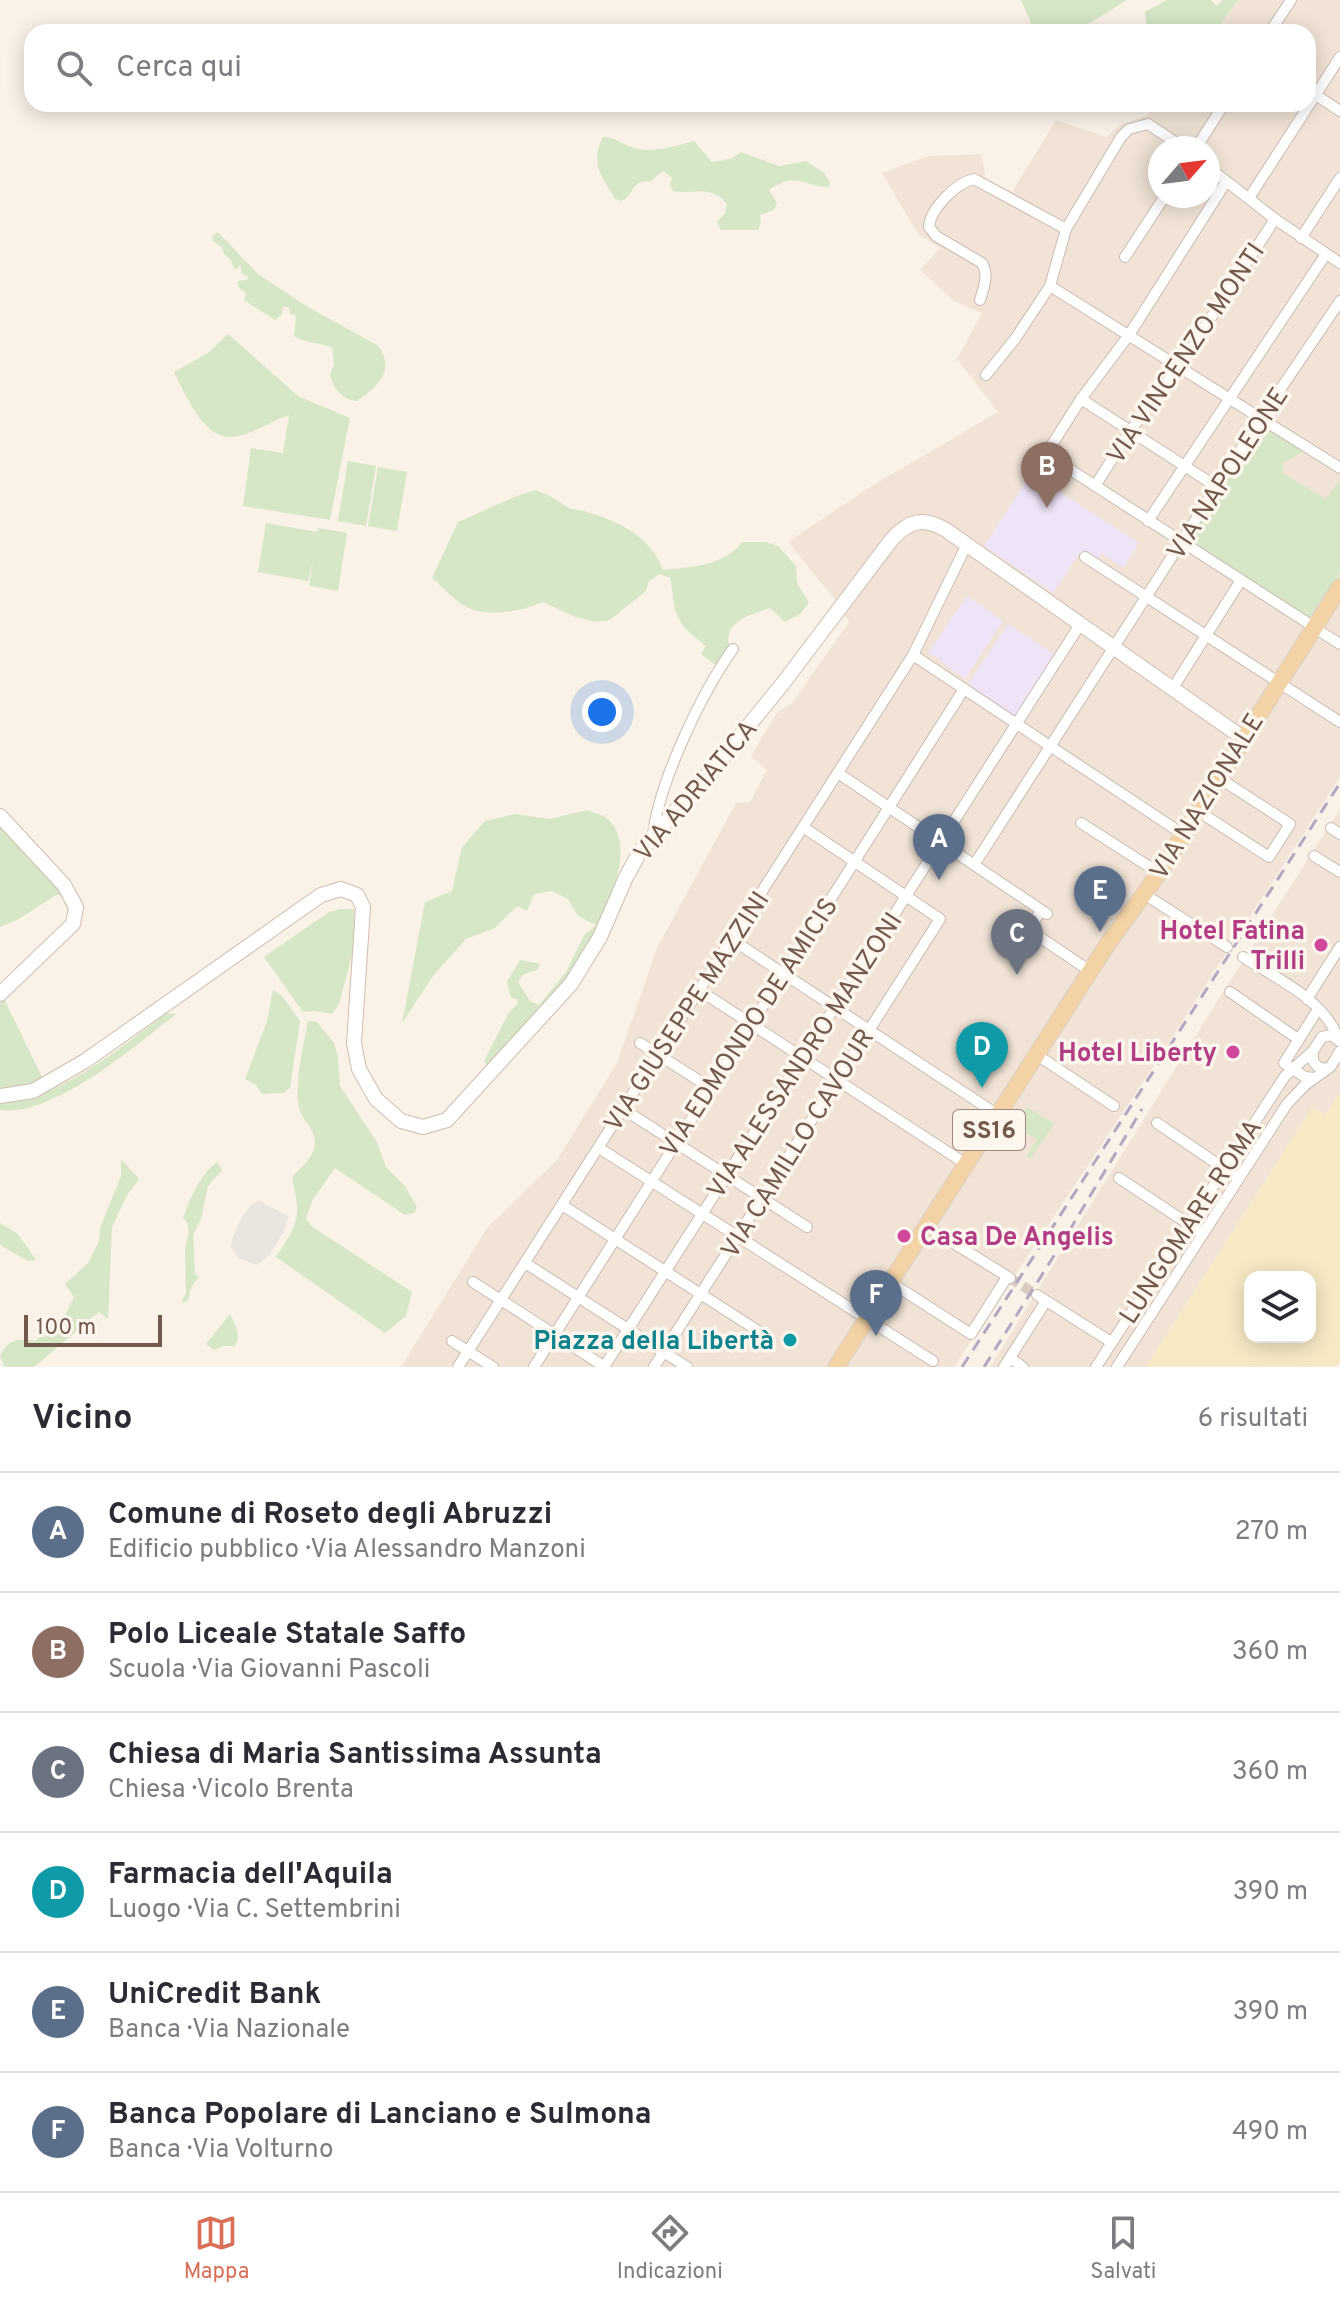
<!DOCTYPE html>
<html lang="it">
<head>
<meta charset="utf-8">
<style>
  :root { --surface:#fff; --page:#f7f7f7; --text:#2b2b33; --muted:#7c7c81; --line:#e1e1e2; --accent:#d96f57 }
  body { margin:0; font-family:Overpass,sans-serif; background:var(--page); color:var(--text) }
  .controls { position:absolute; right:24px; bottom:24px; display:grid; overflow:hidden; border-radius:16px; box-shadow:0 4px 20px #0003 }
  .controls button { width:72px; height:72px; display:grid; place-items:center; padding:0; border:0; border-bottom:2px solid var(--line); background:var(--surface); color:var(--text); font:40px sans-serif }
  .compass { position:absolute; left:1148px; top:136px; width:72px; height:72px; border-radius:50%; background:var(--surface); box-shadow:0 4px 20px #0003; rotate:62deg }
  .scale { position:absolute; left:24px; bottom:20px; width:138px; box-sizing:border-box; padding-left:8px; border:4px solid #72594d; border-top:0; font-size:22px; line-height:28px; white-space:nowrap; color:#72594d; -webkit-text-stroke:6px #fdf6ed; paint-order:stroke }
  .you { position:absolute; left:602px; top:712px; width:28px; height:28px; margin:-20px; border:6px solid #fff; border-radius:50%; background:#1a73e8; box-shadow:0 0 0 12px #1a73e833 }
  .badge { display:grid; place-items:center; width:52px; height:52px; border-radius:50%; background:var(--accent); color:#fff; font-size:26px; font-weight:700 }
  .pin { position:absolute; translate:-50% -66px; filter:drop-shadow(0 2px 4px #0008) }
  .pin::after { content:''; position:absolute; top:42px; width:28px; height:24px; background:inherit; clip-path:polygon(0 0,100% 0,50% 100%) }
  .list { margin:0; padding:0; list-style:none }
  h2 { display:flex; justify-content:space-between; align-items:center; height:104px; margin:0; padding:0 32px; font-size:34px }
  h2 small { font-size:26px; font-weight:400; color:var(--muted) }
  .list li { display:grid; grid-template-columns:52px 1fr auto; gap:24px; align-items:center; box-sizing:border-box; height:120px; padding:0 32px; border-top:2px solid var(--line) }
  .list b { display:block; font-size:30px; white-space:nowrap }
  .list p { margin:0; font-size:26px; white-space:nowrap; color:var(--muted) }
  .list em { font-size:26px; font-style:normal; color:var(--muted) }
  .icon { flex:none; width:44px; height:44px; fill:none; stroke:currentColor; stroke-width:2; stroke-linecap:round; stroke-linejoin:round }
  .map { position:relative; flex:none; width:1340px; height:1367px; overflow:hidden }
  .search { position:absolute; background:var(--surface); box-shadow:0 4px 20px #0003; left:24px; right:24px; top:24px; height:88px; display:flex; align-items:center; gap:20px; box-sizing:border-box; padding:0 28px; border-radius:24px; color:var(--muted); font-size:30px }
  .sheet { height:824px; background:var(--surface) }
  nav { display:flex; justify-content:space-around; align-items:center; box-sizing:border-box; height:112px; border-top:2px solid var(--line); background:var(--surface); font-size:22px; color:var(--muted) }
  nav a { display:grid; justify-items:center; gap:4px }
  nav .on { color:var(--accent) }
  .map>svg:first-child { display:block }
  .residential { fill:#f1e4d6; fill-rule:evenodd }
  .industrial { fill:#ebe5e0 }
  .education { fill:#efe3f7 }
  .green { fill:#d5e7c6 }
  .sand { fill:#f7e9c4; fill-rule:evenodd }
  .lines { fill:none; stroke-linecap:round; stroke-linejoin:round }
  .street-tunnel { stroke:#d8ccc0; stroke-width:10; stroke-dasharray:10 5; stroke-linecap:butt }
  .street-casing { stroke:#cbbaae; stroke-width:12 }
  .secondary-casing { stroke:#d0bcae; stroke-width:16 }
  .primary-casing { stroke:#d8d1cd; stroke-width:18 }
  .street { stroke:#fff; stroke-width:10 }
  .secondary { stroke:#fff; stroke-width:14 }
  .primary { stroke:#f3d3a5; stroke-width:16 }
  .rail { stroke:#b4a6c3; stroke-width:3; stroke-dasharray:12 8; stroke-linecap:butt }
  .hotel-dot { fill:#d1479c; stroke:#fdf6ed; stroke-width:3 }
  .culture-dot { fill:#0f9aa8; stroke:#fdf6ed; stroke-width:3 }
  .labels { text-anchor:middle; stroke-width:7; stroke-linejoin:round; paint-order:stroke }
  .shield { fill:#fdf6ed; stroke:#9c887d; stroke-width:2 }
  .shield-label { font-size:24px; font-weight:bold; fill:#72594d }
  .street-label { font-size:26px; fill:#72594d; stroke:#fdf6ed }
  .hotel-label { font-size:26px; font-weight:bold; fill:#b23c85; stroke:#fdf6ed; text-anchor:end }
  .culture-label { font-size:26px; font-weight:bold; fill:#0d838f; stroke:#fdf6ed; text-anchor:end }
</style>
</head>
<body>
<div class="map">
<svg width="1340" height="1367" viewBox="0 0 1340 1367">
  <rect width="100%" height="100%" fill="#faf2e7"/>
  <g class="residential">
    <path d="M1238,0H1340V777L1149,1073L954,1367H401L487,1228L557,1160L617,1063L657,948L736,803L750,802L767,770L751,756L776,714L792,703L849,622L837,602L788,542L870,487L998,412L957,359L982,313L954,301L920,270L940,248L918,234L882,173L928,156L981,154L986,178L1012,192L1056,120L1106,137L1120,125L1148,115L1156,104H1308V32H1215ZM1160,148H1208V196H1160Z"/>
    <path d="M1340,809V1092L1325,1115L1312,1108L1146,1367H990L1211,1011Z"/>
  </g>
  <path class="industrial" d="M259,1201L289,1216L283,1233L269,1256L257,1265L238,1258L231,1247L232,1239L243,1215L252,1204Z"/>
  <g class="education">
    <path d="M1031,473L1139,543L1123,568L1101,553L1096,561L1080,552L1053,593L984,546Z"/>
    <path d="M967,596L1003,621L965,679L928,652Z"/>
    <path d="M1008,624L1055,655L1015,716L968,684Z"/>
  </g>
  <g class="green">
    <path d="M1021,0H1127L1075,32H1035Z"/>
    <path d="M1167,0H1211L1216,6L1223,0H1238L1215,32H1147L1145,12Z"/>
    <path d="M603,137C616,137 623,145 634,148C651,153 677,146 694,141L712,162L730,159L741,152L779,166L806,161L824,173L830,182L829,187C802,187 798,170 769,190L777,203L774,210L760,215L761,223L758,230H721L717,222L725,213L727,204C712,184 694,195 673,191L670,185L672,178L663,171L651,181C628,181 637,193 622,201L615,199C602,176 589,164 603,137Z"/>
    <path d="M218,232L258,274L308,307L377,345C397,368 378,388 356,401C341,399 334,389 330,375L334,364L332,348C319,342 303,343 294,336L296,316L290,314L289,308L283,306L282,314L275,320L244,300L246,293L238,287V281L247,280L248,277L241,273V265L235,270L230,259L224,254L222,247L213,241L212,236Z"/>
    <path d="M228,334L298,396L350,418L330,520L243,506L251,448L283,453L289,415C271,421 251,436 230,437C203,438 184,392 174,372L208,353Z"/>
    <path d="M1262,421L1304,451L1284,462L1282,467L1284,474L1326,499L1340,479V573L1310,619L1184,542Z"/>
    <path d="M348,461L376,466L366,526L338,521Z"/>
    <path d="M378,467L407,472L397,531L368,526Z"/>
    <path d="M536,490C550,495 558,501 569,508C574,510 581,510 587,512C618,521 652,537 663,570C692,567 724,566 742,542H765L778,546L796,566L797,583L809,603L800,614L785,622L770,608C747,616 721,622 730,651L717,666L701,654L706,646C688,632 675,622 673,598C672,591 672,585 670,578L660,574L649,581L646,591L610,620L595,622L573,616L543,602C522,611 488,618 467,607C454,601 443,587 432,578L458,522L514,497Z"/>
    <path d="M266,523L317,532L318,528L347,533L338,591L309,586L313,561L308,581L258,572Z"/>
    <path d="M587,810C592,812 600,814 605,817C637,840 612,898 597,924L603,928L579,971L490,1068L484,1061L508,1014L518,1003L517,999L511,998L507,981L520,960L540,964L537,970L524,974L518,982L531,1002L539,1005L566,972L584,935L596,925L578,916L568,899L552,891L534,894L527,911L517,906L495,928L466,939L433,976L402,1023L425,902L452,891L462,847L485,821L515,814L550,819Z"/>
    <path d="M0,820L73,903L66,907L61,895H56L17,920L0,927Z"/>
    <path d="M341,909H354L357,936L339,1004L332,1014L314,1011L303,1012L264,957L329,912Z"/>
    <path d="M273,990L283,997L300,1021L290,1088L283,1093L262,1094L256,1085L245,1079L267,1021Z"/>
    <path d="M4,999L44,1081L31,1087L0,1090V1002Z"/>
    <path d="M167,1013L176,1014C135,1046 54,1117 0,1110V1103C60,1100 120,1047 167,1013Z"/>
    <path d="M308,1021L317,1022L334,1043L338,1057L340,1086L377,1142L386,1167L405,1186L417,1207L414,1213L405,1215L335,1168L313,1199L306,1218L311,1226L412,1292L406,1316L385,1333L276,1257C299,1222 301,1218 292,1177C307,1162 325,1147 308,1125C303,1117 299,1111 298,1102C296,1076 303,1047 308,1021Z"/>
    <path d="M1028,1107L1054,1124L1030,1159L1027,1156L1037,1139L1014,1127Z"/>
    <path d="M121,1159L139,1179L127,1195L112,1227L108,1319L99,1312L34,1367H5L0,1357C7,1339 18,1338 35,1341L65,1315L74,1297L65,1284L88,1263L99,1242L100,1228L121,1176Z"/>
    <path d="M217,1162L222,1170L208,1186L201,1219L193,1235L195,1274L199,1277L191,1287L188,1301L181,1303L186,1293L185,1247L189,1233L187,1222L183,1218C191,1197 199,1176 217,1162Z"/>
    <path d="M0,1223L18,1234L36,1260L28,1261L0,1245Z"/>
    <path d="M230,1314C235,1325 242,1334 235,1346H223L214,1350L206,1344Z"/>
  </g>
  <path class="sand" d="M1340,1092V1362L1336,1367H1146L1312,1108L1325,1115ZM1250,1277H1310V1337H1250Z"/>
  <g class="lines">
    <path class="street-tunnel" d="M1010,1278L1037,1295"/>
    <g class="street-casing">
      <g id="street">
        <path d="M1270,32L1291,0"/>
        <path d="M1308,90L1340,111"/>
        <path d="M1196,148L1224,104"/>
        <path d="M1208,167L1275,219L1340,263"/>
        <path d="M1226,182L1129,335L1081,399L1046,454L1314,627"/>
        <path d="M1249,198L1340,57"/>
        <path d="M1301,238L1340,178"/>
        <path d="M1125,257L1165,196"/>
        <path d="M1050,286L1340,468"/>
        <path d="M980,300C984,287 989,275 982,263L936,236L929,227C930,209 956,183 974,179L1066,229"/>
        <path d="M986,375L1015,339L1050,286L1066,229L1121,137L1129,129L1148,124L1184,148"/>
        <path d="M1081,399L1217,487"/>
        <path d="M1095,486L1130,431L1179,367L1275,219"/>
        <path d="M1148,521L1326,254"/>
        <path d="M1085,557L1340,722"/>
        <path d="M1313,627L1340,644"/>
        <path d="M913,655L1184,835"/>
        <path d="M1173,688L1241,580"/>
        <path d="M838,773L1047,914"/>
        <path d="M1198,811L1269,857L1290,824L1219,778"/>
        <path d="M1081,823L1159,873"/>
        <path d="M1331,828L1340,834"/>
        <path d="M653,835C659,782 702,692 733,649"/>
        <path d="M1314,856L1340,872"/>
        <path d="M974,865L1261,418L1340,301"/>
        <path d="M1144,894L1227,947"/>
        <path d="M1041,910L1029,930L1090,971"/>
        <path d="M731,939L998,1115"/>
        <path d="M1243,957C1277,979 1326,1000 1339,1041"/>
        <path d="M699,990L966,1164"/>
        <path d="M1230,992L1298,1039"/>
        <path d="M1307,999L1340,947"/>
        <path d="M1338,1040L1331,1035L1322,1037L1313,1051V1061L1318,1067L1326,1069L1331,1066L1340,1051"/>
        <path d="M640,1043L709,1087"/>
        <path d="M1037,1055L1114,1106"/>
        <path d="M1314,1078L1305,1077L1284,1063L1315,1014"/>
        <path d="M623,1109L807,1227"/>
        <path d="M1157,1123L1238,1178"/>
        <path d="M599,1148L933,1361"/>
        <path d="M1119,1178L1202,1233"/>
        <path d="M562,1205L763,1334"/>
        <path d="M926,1226L1010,1278"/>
        <path d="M525,1263L687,1367"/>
        <path d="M473,1282L605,1367"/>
        <path d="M890,1282L971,1334L1007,1277"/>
        <path d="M1037,1295L1111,1342"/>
        <path d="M452,1341L493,1367"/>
        <path d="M1010,1358L1023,1367"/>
        <path d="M458,1367L913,655L967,544"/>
        <path d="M534,1367L964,689"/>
        <path d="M604,1367L1081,623"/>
        <path d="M654,1367L940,919L803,827"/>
        <path d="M1004,1367L1046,1301"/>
        <path d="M1096,1367L1285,1076L1313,1051"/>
        <path d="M1117,1367L1287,1104L1305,1085L1329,1068"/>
      </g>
    </g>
    <g class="secondary-casing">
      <g id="secondary">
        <path d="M0,816L64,885L76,907L73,924L0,994"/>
        <path d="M0,1096L33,1091L85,1061L321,895L341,889L357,895L363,907L354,1043L359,1069L376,1099L401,1121L423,1127L447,1120L571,984L600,937L626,877L641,850L720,761L784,682L892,539C910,520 923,517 946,530L1243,738"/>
      </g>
    </g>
    <g class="primary-casing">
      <path id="primary" d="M836,1367L1107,945L1159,873L1340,587"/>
    </g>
    <use href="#street" class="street"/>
    <use href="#secondary" class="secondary"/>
    <use href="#primary" class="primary"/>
    <g class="rail">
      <path d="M962,1367L1340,783"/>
      <path d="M984,1367L1062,1243L1142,1109"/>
    </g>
  </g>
  <g class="hotel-dot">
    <circle cx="1321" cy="945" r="8"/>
    <circle cx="1233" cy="1052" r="8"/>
    <circle cx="904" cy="1236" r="8"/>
  </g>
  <circle class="culture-dot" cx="790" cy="1340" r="8"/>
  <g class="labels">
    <rect class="shield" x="953" y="1110" width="72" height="40" rx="6"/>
    <g class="shield-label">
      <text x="989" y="1138">SS16</text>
    </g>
    <g class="street-label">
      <text transform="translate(1185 353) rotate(-56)" y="9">VIA VINCENZO MONTI</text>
      <text transform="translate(1227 473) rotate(-57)" y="9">VIA NAPOLEONE</text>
      <text transform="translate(695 790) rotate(-50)" y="9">VIA ADRIATICA</text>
      <text transform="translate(1206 796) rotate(-58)" y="9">VIA NAZIONALE</text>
      <text transform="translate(686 1011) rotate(-57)" y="9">VIA GIUSEPPE MAZZINI</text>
      <text transform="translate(748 1027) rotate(-57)" y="9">VIA EDMONDO DE AMICIS</text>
      <text transform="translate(804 1055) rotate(-57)" y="9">VIA ALESSANDRO MANZONI</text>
      <text transform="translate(797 1143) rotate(-58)" y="9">VIA CAMILLO CAVOUR</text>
      <text transform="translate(1190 1221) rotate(-57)" y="9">LUNGOMARE ROMA</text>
    </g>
    <g class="hotel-label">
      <text x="1305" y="939">Hotel Fatina<tspan x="1305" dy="30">Trilli</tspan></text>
      <text x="1217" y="1061">Hotel Liberty</text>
      <text x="920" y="1245" text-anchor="start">Casa De Angelis</text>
    </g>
    <g class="culture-label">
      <text x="774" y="1349">Piazza della Libertà</text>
    </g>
  </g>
</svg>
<div class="controls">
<button><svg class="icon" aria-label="layers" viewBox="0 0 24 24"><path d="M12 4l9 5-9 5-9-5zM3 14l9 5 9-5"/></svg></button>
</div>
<svg class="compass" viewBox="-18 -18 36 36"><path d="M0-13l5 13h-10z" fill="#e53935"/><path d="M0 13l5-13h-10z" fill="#7c7c81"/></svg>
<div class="scale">100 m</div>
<div class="you"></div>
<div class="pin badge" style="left:939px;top:880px;background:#5c6f8a">A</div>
<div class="pin badge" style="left:1047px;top:508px;background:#8d6e63">B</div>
<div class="pin badge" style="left:1017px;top:975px;background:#6b7280">C</div>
<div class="pin badge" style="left:982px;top:1088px;background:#0f9aa8">D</div>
<div class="pin badge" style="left:1100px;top:932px;background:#5c6f8a">E</div>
<div class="pin badge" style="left:876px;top:1336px;background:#5c6f8a">F</div>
<div class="search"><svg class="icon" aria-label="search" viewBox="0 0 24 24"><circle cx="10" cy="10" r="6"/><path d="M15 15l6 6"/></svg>Cerca qui</div>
</div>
<section class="sheet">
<h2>Vicino<small>6 risultati</small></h2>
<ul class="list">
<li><span class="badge" style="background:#5c6f8a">A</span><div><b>Comune di Roseto degli Abruzzi</b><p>Edificio pubblico · Via Alessandro Manzoni</p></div><em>270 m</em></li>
<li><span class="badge" style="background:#8d6e63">B</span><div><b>Polo Liceale Statale Saffo</b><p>Scuola · Via Giovanni Pascoli</p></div><em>360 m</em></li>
<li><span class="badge" style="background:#6b7280">C</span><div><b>Chiesa di Maria Santissima Assunta</b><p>Chiesa · Vicolo Brenta</p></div><em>360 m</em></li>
<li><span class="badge" style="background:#0f9aa8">D</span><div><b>Farmacia dell'Aquila</b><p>Luogo · Via C. Settembrini</p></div><em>390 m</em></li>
<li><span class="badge" style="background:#5c6f8a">E</span><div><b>UniCredit Bank</b><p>Banca · Via Nazionale</p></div><em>390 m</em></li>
<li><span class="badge" style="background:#5c6f8a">F</span><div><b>Banca Popolare di Lanciano e Sulmona</b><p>Banca · Via Volturno</p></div><em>490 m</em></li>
</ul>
</section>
<nav>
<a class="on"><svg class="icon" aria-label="map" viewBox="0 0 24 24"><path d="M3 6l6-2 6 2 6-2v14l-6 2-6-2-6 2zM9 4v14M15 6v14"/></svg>Mappa</a>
<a><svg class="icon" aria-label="directions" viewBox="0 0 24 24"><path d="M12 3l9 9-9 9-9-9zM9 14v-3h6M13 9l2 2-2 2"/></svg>Indicazioni</a>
<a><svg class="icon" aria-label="saved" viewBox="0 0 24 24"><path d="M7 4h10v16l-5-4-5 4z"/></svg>Salvati</a>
</nav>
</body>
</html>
